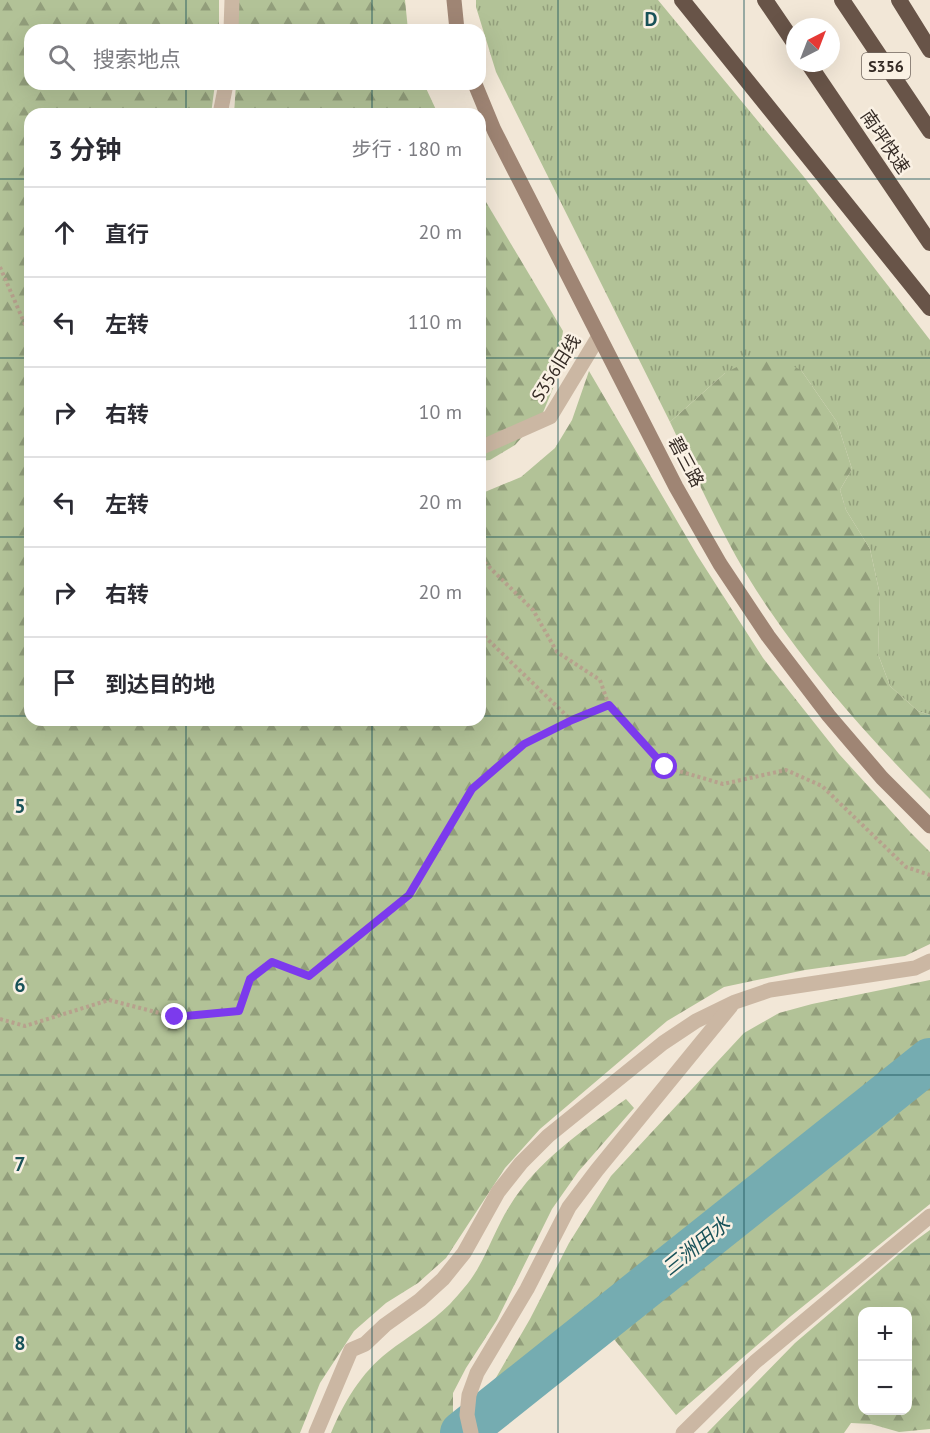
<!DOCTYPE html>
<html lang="zh">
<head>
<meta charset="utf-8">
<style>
  :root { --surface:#fff; --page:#f2f2f3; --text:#2b2b33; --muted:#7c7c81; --line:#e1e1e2 }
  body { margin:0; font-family:"PT Sans","Noto Sans SC",sans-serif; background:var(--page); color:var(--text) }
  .controls { position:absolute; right:18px; bottom:18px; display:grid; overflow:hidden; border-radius:12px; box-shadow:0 6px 24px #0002 }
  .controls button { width:54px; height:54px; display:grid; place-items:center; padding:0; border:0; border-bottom:2px solid var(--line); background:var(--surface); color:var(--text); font:30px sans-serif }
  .compass { position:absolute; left:786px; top:18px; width:54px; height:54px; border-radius:50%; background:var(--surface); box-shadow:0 6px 24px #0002; rotate:42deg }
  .stop { position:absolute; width:18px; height:18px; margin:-14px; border:4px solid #7c3aed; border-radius:50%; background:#fff }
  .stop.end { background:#7c3aed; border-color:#fff; box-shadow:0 2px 6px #0008 }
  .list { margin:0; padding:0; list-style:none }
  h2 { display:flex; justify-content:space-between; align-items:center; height:78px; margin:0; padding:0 24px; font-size:26px }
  h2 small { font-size:20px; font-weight:400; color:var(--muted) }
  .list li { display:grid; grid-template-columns:39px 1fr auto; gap:18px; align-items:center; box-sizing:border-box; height:90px; padding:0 24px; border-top:2px solid var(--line) }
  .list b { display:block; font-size:22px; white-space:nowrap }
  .list em { font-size:20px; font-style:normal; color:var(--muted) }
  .icon { flex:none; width:33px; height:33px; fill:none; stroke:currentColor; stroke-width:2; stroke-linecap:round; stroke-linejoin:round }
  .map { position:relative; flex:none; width:930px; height:1433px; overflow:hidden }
  .search { position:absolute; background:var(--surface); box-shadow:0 6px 24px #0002; left:24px; top:24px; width:462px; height:66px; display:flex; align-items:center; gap:15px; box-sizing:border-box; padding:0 21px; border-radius:18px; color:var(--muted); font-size:22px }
  .panel { position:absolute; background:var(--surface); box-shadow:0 6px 24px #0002; left:24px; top:108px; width:462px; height:618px; border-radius:18px }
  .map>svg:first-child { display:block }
  .grass { fill:url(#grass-tufts) }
  .forest { fill:url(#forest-firs); fill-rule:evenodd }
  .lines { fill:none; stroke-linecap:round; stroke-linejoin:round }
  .river { stroke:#75acb1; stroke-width:44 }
  .path { stroke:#b7a18d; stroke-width:4; stroke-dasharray:3 3; stroke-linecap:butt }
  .minor { stroke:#cbb7a3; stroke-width:15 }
  .secondary { stroke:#9f8574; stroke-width:15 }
  .trunk { stroke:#685448; stroke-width:16 }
  .route { stroke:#7c3aed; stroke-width:8 }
  .grid { fill:none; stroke:#195259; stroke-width:1.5; stroke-opacity:0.55 }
  .labels { text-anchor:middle; stroke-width:5; stroke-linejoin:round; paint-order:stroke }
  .shield { fill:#faf1e4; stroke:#70665e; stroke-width:1.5 }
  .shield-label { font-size:16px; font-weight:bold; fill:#352b25 }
  .street-label { font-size:18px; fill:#352b25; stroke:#faf1e4 }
  .water-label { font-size:20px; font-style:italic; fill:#195259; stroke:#faf1e4 }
  .grid-label { font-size:20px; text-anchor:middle; font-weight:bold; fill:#195259; stroke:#faf1e4; stroke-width:5; stroke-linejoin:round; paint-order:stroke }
</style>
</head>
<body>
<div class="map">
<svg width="930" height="1433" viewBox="0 0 930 1433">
  <defs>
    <pattern id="grass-tufts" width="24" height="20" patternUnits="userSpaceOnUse" patternTransform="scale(1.5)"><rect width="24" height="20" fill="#b2c297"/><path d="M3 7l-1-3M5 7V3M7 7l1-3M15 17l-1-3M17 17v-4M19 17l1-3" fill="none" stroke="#929e7b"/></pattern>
    <pattern id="forest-firs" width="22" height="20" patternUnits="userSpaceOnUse" patternTransform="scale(1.5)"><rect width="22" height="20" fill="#b2c297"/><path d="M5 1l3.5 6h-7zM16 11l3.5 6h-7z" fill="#929e7b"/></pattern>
  </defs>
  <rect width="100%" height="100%" fill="#f2e7d7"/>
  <path class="grass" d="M476,0H658L804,177L930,340V715L918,711L890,686L878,654L880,595L870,549L846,510L840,490L852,469L837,422L801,370L725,373L670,422L496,72L476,7Z"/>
  <g class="forest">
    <path d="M0,0H219V30H30V84H215L211,114H30V720H480V494L521,477L555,448L572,420L589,371L697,555L763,658L839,754L910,832L930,852V944L905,956L805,970L724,987L667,1021L540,1129L505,1168L446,1258L418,1283L386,1303L354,1331L320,1383L300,1433H0Z"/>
    <path d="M232,0H405L408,30H236Z"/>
    <path d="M236,84H424L438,114H234Z"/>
    <path d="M480,192L563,331L556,381L542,415L515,445L490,460L480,461Z"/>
    <path d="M764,353L801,370L837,422L852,469L840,490L846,510L870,549L880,595L878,654L890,686L918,711L930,715V799C871,740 815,677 768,608C728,550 700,485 670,422L725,373Z"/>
    <path d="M930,980V1204L791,1316L676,1415L613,1338L489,1430L483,1408L490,1388L530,1319L569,1243L611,1176L744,1033L779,1013L812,1004Z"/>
    <path d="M626,1099L634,1108L578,1172L552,1209L497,1320L466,1368L453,1393V1421L456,1433H331C344,1402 361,1373 388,1352C409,1336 431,1323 450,1304C459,1294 471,1281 478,1268C489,1249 497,1226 509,1207C537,1161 583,1130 626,1099Z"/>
    <path d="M930,1230V1429L899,1432L871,1424L851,1423L844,1433H707L795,1343L912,1243ZM862,1312H908V1410H862Z"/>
  </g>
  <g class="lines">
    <path class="river" d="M462,1433L930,1060"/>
    <g class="path">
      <path d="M0,267L30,336"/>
      <path d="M480,558L533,610L557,652L600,680L609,706L665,767L723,784L786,770L822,786L906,867L930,875"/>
      <path d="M480,632L572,721"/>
      <path d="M0,1019L25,1026L109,1000L175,1017L239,1011L250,979L272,962L309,976L409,895L472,789L524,744L572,721L609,706"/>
    </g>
    <g class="minor">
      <path d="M231,30L232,0"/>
      <path d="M220,114L226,84"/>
      <path d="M480,448L550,417L599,336"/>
      <path d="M316,1433L351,1350L365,1344L385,1325L420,1300L443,1279L464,1253L498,1192L521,1163L548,1136L663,1043L696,1021L735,1002L770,990L915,968L930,961"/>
      <path d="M471,1433L467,1415L469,1395L477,1373L527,1289L569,1207L597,1170L731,1006"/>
      <path d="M683,1433L755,1362L930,1216"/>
    </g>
    <g class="secondary">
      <path d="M454,0L457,30"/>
      <path d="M475,84L494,130L676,487L720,564L768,636L829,716L882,778L930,826"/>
    </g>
    <g class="trunk">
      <path d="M682,0L930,308"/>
      <path d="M765,0L795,44"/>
      <path d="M842,0L930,131"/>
      <path d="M899,0L930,50"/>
      <path d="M808,63L930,243"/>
    </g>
  </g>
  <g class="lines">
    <path class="route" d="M175,1017L239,1011L250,979L272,962L309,976L409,895L472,789L524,744L572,720L609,705L665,767"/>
  </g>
  <path class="grid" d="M186,0V30M372,0V30M558,0V1433M744,0V1433M186,84V114M372,84V114M0,179H30M480,179H930M0,358H30M480,358H930M0,537H30M480,537H930M0,716H30M480,716H930M186,720V1433M372,720V1433M0,896H930M0,1075H930M0,1254H930"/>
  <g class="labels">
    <rect class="shield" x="862" y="53" width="48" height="26" rx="4.5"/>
    <g class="shield-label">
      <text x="886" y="72">S356</text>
    </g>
    <g class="street-label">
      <text transform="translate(885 142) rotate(56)" y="6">南坪快速</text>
      <text transform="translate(556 368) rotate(-58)" y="6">S356旧线</text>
      <text transform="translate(686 462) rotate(62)" y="6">碧三路</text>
    </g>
    <g class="water-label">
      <text transform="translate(696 1246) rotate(-39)" y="7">三洲田水</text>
    </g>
  </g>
  <g class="grid-label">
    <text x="651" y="26">D</text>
    <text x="20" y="813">5</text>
    <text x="20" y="992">6</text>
    <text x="20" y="1171">7</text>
    <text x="20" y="1350">8</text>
  </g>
</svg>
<div class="controls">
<button>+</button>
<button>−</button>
</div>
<svg class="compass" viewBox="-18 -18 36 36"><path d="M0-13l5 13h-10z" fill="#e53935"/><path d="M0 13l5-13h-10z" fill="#7c7c81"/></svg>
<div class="stop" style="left:665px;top:767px"></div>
<div class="stop end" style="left:175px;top:1017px"></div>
<div class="search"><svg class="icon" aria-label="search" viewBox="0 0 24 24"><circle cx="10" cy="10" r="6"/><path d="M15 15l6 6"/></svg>搜索地点</div>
<section class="panel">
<h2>3 分钟<small>步行 · 180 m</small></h2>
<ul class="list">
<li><svg class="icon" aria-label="ahead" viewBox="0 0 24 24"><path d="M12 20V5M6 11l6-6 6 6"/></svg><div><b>直行</b></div><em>20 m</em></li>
<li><svg class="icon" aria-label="left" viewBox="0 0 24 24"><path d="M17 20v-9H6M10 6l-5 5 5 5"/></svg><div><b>左转</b></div><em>110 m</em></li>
<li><svg class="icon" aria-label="right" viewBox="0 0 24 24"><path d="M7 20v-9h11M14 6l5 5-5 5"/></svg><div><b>右转</b></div><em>10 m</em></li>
<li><svg class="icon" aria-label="left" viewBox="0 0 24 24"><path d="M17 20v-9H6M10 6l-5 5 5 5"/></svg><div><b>左转</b></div><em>20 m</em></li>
<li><svg class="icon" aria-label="right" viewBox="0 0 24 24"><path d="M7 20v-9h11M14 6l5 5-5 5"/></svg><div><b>右转</b></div><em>20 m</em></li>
<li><svg class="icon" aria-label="arrive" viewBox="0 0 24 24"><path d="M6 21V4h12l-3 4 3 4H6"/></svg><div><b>到达目的地</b></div></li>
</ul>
</section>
</div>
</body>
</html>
